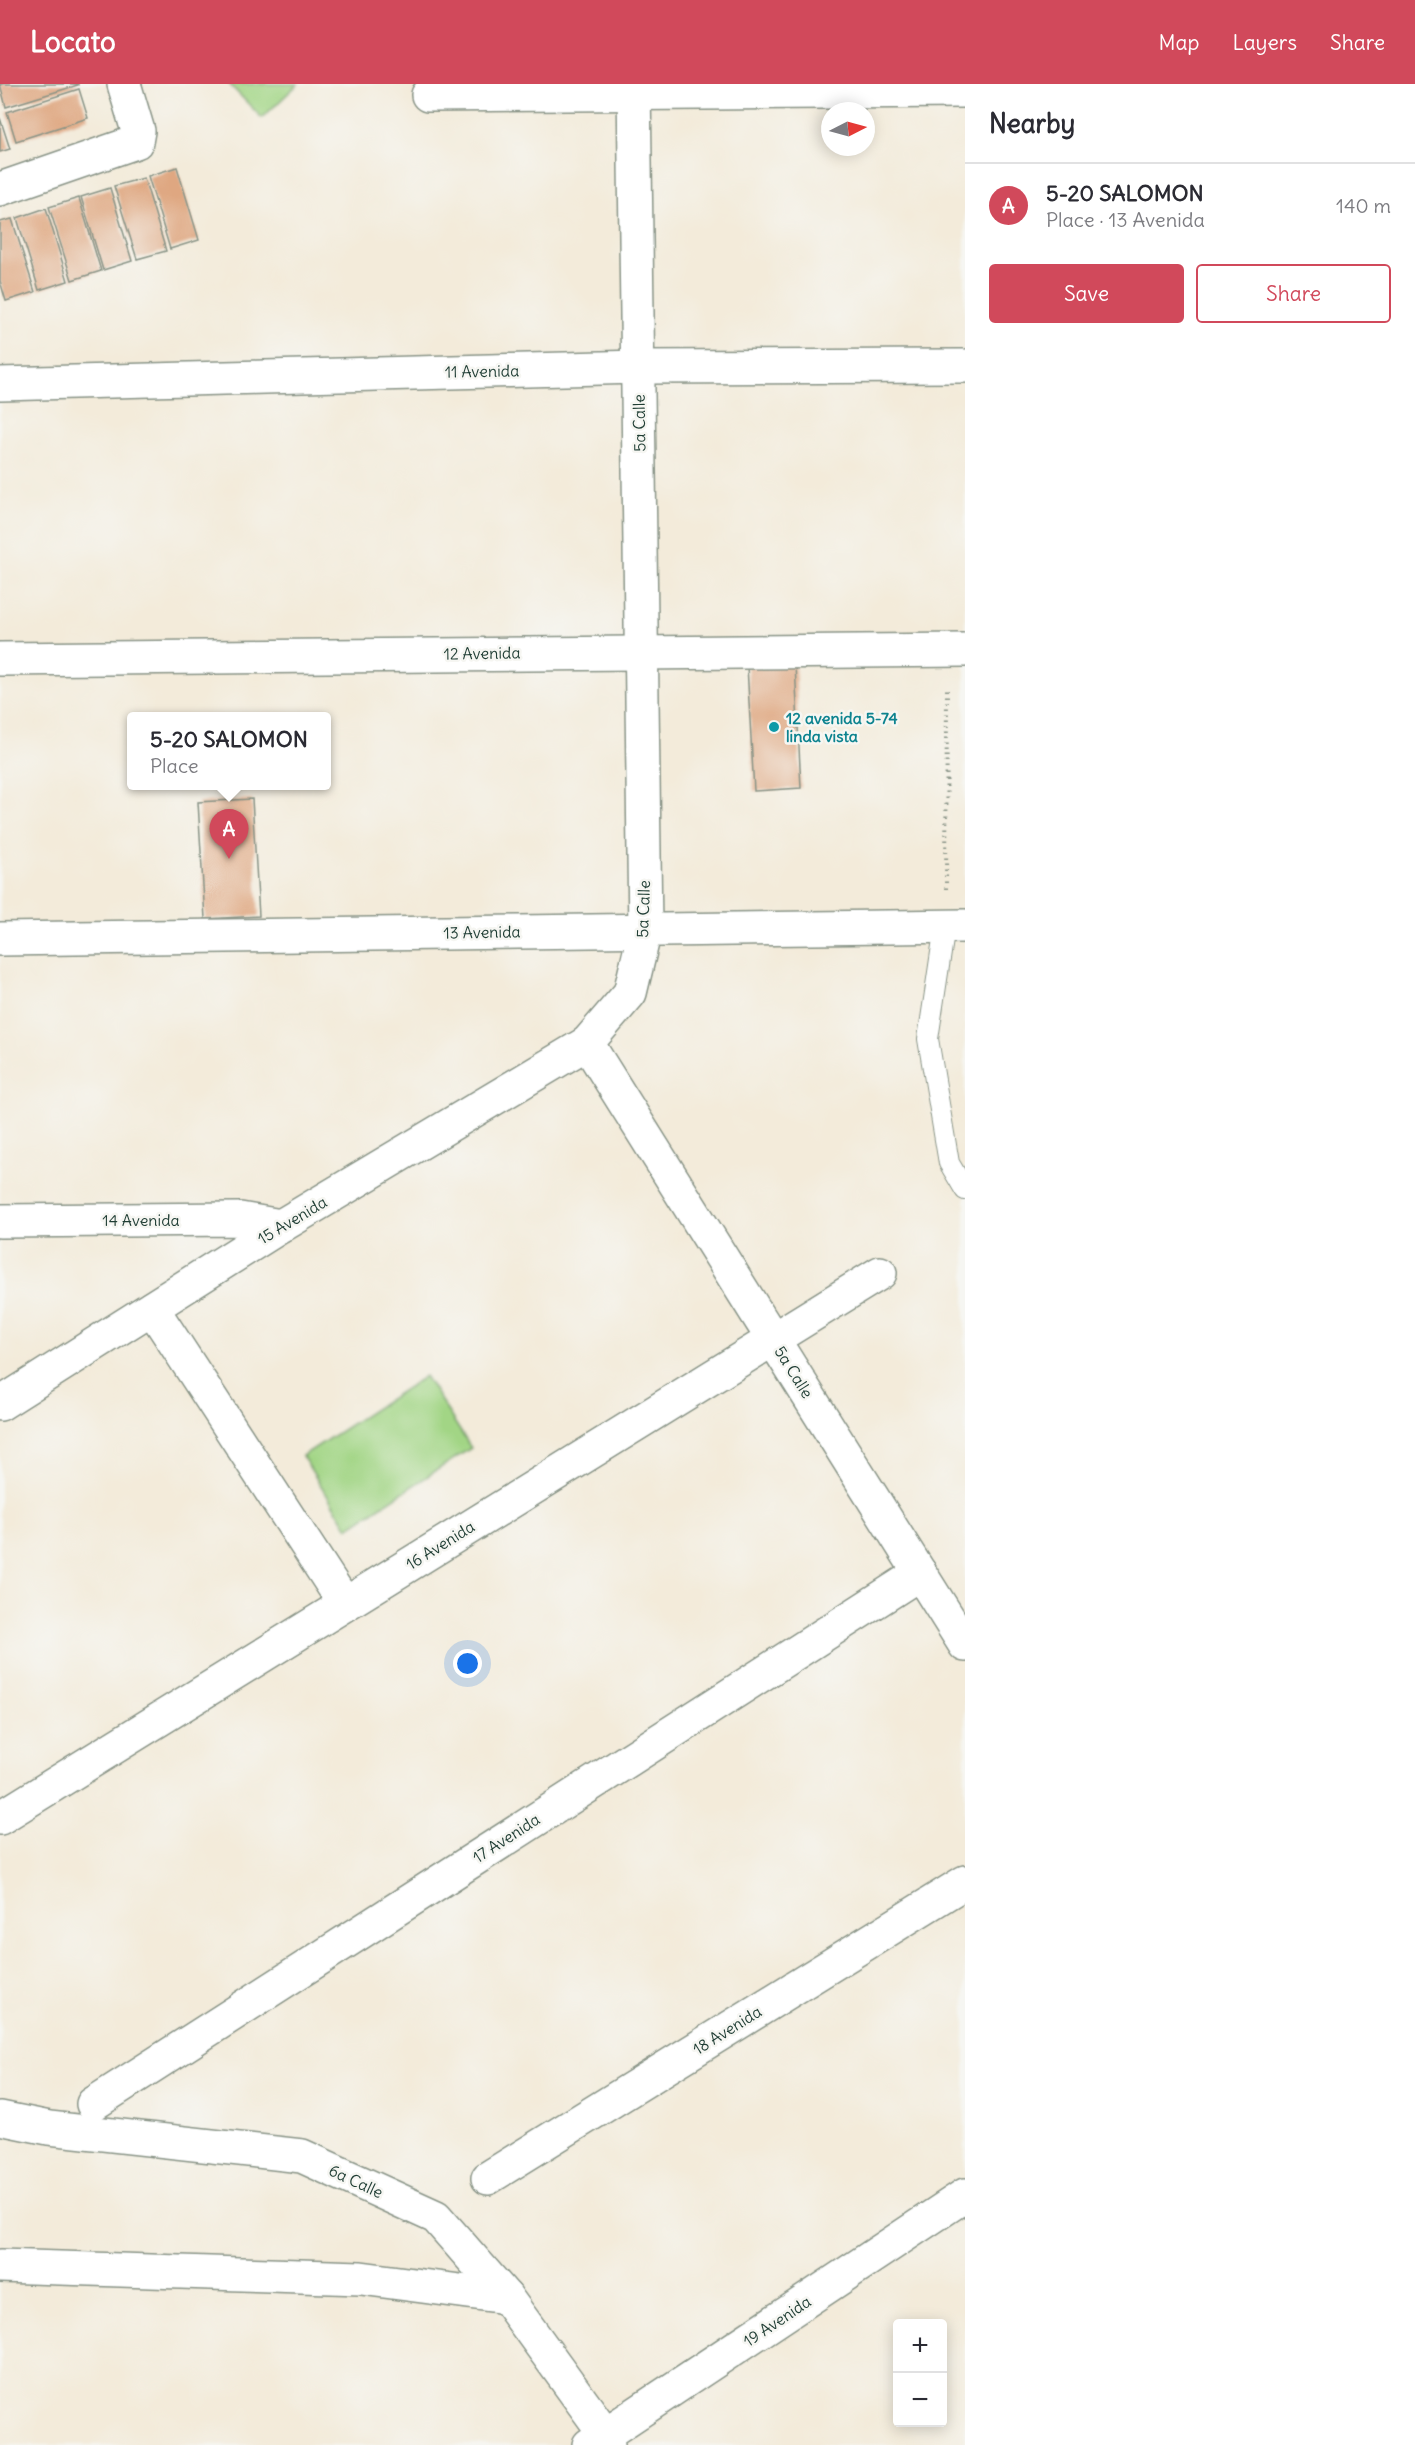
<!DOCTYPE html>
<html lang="en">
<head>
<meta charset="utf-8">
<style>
  :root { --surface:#fff; --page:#f2f2f3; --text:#2b2b33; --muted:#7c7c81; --line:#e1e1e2; --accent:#d1495b }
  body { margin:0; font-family:Delius,sans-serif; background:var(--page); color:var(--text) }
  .controls { position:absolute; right:18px; bottom:18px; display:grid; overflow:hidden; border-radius:6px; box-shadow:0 3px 15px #0003 }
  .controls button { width:54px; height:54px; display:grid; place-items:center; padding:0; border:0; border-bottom:2px solid var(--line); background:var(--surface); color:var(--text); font:30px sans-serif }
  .compass { position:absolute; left:821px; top:18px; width:54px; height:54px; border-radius:50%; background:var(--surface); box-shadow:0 3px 15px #0003; rotate:84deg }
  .you { position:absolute; left:468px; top:1580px; width:21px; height:21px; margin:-15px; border:4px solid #fff; border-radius:50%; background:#1a73e8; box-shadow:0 0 0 9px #1a73e833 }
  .badge { display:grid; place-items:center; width:39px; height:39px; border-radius:50%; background:var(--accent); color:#fff; font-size:20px; font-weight:700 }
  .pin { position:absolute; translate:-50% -50px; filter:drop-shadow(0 2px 3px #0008) }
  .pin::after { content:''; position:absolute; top:32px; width:21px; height:18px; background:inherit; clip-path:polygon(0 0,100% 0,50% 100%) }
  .popup { position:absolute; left:127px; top:628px; width:204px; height:78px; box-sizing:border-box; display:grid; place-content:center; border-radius:6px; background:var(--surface); filter:drop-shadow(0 2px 4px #0005); font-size:20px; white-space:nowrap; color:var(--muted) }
  .popup b { font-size:22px; color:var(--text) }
  .popup::after { content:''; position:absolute; left:50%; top:100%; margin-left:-12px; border:12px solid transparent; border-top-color:var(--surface) }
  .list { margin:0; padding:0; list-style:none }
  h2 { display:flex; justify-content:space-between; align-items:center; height:78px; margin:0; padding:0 24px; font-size:26px }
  h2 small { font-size:20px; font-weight:400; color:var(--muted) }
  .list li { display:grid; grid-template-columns:39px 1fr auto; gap:18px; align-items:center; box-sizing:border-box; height:84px; padding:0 24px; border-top:2px solid var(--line) }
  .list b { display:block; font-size:22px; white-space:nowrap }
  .list p { margin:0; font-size:20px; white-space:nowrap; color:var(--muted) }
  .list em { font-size:20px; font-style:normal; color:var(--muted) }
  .actions { display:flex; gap:12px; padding:18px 24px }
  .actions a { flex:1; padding:14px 0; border:2px solid var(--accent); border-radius:6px; text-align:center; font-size:21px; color:var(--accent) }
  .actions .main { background:var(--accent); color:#fff }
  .map { position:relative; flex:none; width:965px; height:2361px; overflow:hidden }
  header { display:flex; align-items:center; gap:36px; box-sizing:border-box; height:84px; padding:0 30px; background:var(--accent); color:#fff }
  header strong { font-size:28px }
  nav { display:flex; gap:33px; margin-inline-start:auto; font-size:21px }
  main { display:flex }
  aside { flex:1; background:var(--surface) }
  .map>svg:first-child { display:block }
  .green { fill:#a2d585; stroke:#60895c; stroke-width:1.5 }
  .building { fill:#dfa781 }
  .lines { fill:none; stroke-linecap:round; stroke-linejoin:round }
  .service-casing { stroke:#899487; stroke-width:22 }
  .minor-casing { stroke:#899487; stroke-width:36 }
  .tertiary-casing { stroke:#899487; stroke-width:36 }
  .path { stroke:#899487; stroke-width:4; stroke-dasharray:1.5 4.5; stroke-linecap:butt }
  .service { stroke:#fff; stroke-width:20 }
  .minor { stroke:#fff; stroke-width:33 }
  .tertiary { stroke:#fff; stroke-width:33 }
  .culture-dot { fill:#0f9aa8; stroke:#f6f6f2; stroke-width:2 }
  .labels { text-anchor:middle; stroke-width:5; stroke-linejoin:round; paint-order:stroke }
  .street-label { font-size:16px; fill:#1f3d34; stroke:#f6f6f2 }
  .culture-label { font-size:16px; font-weight:bold; fill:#0d838f; stroke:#f6f6f2; text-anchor:start }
</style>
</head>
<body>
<header>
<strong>Locato</strong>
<nav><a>Map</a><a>Layers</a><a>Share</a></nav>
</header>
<main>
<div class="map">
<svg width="965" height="2361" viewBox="0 0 965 2361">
  <rect width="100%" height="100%" fill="#f6f6f2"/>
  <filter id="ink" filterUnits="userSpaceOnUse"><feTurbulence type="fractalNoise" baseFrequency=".0167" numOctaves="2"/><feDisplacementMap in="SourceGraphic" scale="12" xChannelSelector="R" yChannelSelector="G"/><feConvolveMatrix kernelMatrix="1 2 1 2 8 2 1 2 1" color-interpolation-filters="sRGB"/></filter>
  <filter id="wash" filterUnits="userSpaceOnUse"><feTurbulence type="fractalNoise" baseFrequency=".008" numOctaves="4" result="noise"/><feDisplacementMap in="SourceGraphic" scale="24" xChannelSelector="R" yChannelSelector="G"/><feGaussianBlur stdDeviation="1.35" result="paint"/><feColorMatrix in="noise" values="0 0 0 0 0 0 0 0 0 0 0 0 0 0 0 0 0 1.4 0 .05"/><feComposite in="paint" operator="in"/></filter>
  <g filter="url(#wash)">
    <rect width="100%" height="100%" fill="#f3ebda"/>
    <g class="green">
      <path d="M229,0H298L262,34Z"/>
      <path d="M425,1292L471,1364L348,1444L302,1372Z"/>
    </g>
    <g id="blocks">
      <g class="building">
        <path d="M0,0H78V1L6,23Z"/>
        <path d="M79,5L88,34L16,57L7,28Z"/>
        <path d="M0,34L10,65L0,68Z"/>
        <path d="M177,83L199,156L170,165L148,92Z"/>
        <path d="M144,94L166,167L137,175L114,102Z"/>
        <path d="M110,104L132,177L103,186L81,113Z"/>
        <path d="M79,114L101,187L72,196L49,123Z"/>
        <path d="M46,124L68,197L39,206L17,134Z"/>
        <path d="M12,135L35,208L6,217L0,197V138Z"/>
        <path d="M795,580L801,704L754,707L747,582Z"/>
        <path d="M252,715L259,832L205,835L198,718Z"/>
      </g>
    </g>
  </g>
  <g filter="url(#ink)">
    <use href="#blocks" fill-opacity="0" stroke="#899487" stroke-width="1.5"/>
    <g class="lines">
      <g class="service-casing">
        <path id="service" d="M945,842L928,955L949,1079L965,1106"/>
      </g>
      <g class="minor-casing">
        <g id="minor">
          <path d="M428,11L965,7"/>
          <path d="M0,105L136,58L138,47L124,0"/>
          <path d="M0,300L638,283L965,282"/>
          <path d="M0,575L965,566"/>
          <path d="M0,855L965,842"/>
          <path d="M0,1137L240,1135L281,1142"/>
          <path d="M152,1224L345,1520"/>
          <path d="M0,1320L281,1142L587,959"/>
          <path d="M0,1734L880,1189"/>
          <path d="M93,2020L920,1489"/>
          <path d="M0,2034L49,2044L302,2072L436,2133L506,2213L606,2351L608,2361"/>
          <path d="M488,2094L965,1798"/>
          <path d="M0,2182L361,2194L506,2213"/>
        </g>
      </g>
      <g class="tertiary-casing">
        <g id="tertiary">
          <path d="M634,0L645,846L630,909L587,959L965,1561"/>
          <path d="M589,2361L965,2111"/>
        </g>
      </g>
      <path class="path" d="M946,805L947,602"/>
      <use href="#service" class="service"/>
      <use href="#minor" class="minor"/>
      <use href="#tertiary" class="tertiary"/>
    </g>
  </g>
  <circle class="culture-dot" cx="774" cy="643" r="6"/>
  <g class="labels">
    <g class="street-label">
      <text transform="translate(482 287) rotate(-1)" y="6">11 Avenida</text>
      <text transform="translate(639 339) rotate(-91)" y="6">5a Calle</text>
      <text transform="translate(482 569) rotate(-1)" y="6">12 Avenida</text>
      <text transform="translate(643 825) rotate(-88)" y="6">5a Calle</text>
      <text transform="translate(482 848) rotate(-1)" y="6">13 Avenida</text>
      <text x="141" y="1142">14 Avenida</text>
      <text transform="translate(292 1136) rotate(-31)" y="6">15 Avenida</text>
      <text transform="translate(794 1288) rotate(58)" y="6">5a Calle</text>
      <text transform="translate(440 1461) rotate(-32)" y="6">16 Avenida</text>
      <text transform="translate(506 1754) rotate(-33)" y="6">17 Avenida</text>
      <text transform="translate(727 1946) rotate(-32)" y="6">18 Avenida</text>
      <text transform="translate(356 2097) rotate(25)" y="6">6a Calle</text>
      <text transform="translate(777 2237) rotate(-34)" y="6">19 Avenida</text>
    </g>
    <g class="culture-label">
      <text x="786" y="640">12 avenida 5-74<tspan x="786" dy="18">linda vista</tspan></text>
    </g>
  </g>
</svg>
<div class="controls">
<button>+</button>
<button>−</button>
</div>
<svg class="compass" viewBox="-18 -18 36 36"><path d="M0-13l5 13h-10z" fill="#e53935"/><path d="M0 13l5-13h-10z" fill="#7c7c81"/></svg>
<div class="you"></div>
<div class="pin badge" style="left:229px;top:775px">A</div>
<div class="popup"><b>5-20 SALOMON</b>Place</div>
</div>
<aside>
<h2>Nearby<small></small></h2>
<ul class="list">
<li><span class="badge">A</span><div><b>5-20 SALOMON</b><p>Place · 13 Avenida</p></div><em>140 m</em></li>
</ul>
<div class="actions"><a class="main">Save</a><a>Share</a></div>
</aside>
</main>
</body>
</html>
